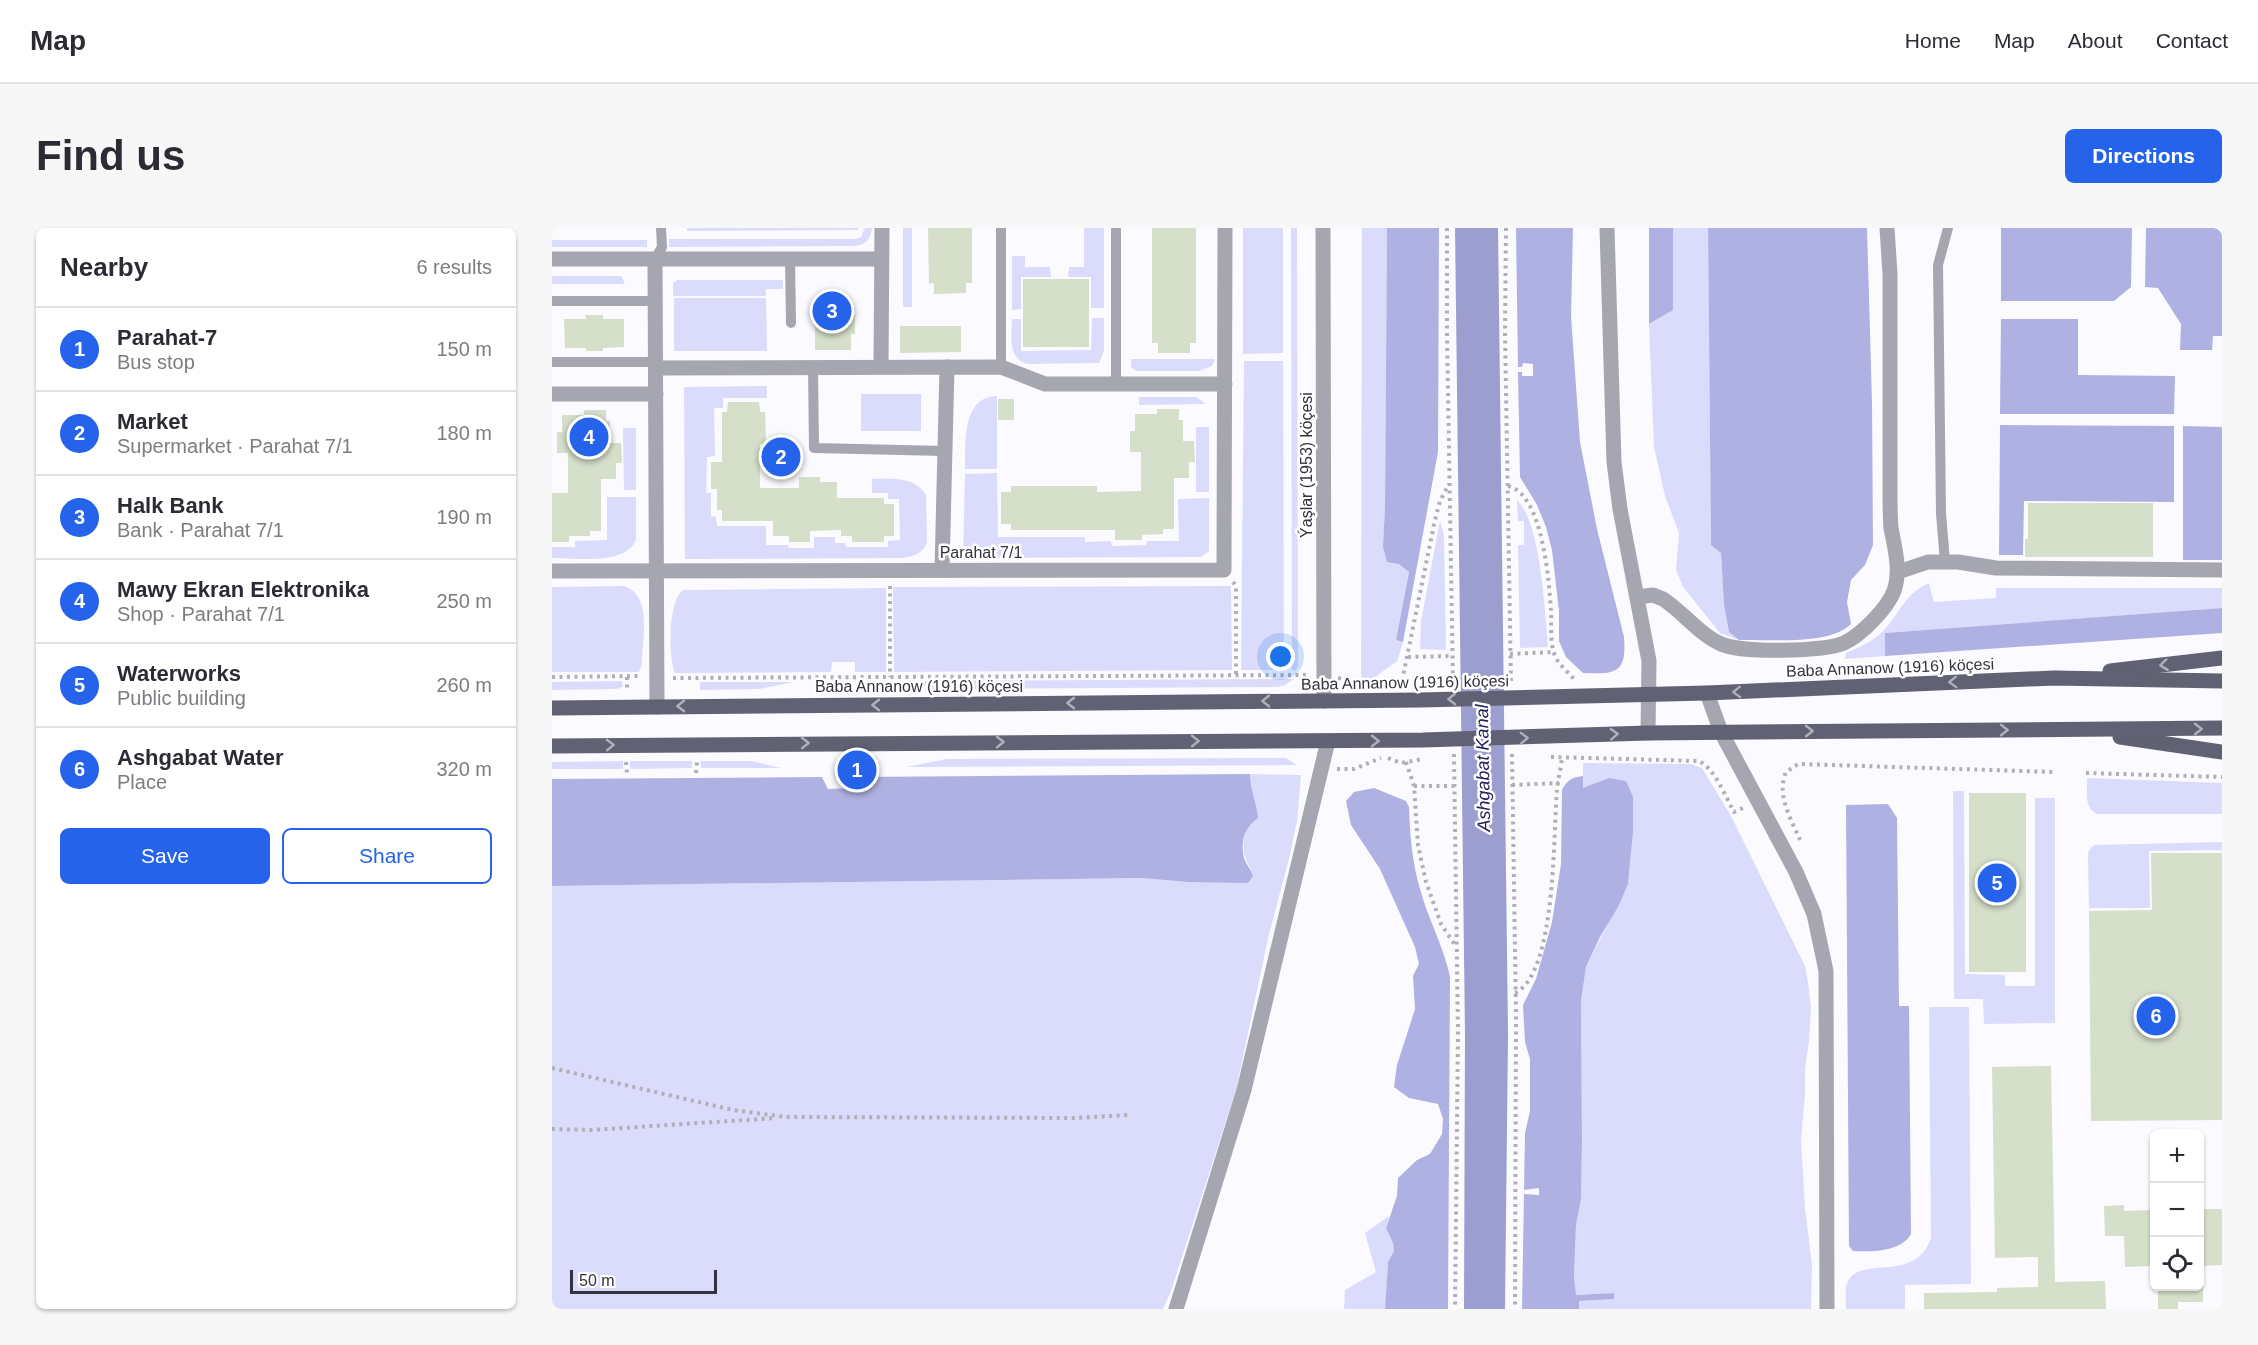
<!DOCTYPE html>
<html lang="en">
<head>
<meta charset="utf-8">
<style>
  :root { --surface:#fff; --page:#f7f7f7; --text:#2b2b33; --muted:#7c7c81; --line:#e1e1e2; --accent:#2563eb }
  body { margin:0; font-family:Arial,sans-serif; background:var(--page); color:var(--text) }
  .controls { position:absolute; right:18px; bottom:18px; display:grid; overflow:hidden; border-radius:9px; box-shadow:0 2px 4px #0004 }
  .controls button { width:54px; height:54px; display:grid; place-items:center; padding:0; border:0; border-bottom:2px solid var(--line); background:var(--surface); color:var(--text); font:30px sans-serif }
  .scale { position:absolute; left:18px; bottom:15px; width:147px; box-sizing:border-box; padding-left:6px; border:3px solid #32333c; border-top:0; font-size:16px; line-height:21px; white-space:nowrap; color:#32333c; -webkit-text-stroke:4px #fff; paint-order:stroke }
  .you { position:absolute; left:729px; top:429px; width:21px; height:21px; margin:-15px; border:4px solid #fff; border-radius:50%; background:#1a73e8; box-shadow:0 0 0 9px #1a73e833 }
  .badge { display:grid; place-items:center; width:39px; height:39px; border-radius:50%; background:var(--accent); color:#fff; font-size:20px; font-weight:700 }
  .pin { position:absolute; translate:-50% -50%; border:3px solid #fff; box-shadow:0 2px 6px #0006 }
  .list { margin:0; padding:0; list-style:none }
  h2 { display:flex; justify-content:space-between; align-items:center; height:78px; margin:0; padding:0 24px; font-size:26px }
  h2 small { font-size:20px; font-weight:400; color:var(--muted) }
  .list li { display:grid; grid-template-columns:39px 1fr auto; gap:18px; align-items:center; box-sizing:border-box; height:84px; padding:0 24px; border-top:2px solid var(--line) }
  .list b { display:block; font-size:22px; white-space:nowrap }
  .list p { margin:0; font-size:20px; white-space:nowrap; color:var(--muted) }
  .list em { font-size:20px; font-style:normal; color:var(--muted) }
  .actions { display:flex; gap:12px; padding:18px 24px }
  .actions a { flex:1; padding:14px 0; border:2px solid var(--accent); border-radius:9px; text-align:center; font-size:21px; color:var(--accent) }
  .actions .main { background:var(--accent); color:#fff }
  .icon { flex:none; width:33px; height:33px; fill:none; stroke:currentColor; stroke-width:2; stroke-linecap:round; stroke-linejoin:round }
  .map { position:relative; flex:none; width:1670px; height:1081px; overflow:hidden; border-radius:9px }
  header { display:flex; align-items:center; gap:36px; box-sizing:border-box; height:84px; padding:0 30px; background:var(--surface); border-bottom:2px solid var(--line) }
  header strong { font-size:28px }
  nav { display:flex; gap:33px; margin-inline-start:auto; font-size:21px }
  .intro { display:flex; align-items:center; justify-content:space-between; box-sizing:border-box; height:144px; padding:0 36px }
  h1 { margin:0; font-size:42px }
  .button { padding:15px 27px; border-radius:9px; background:var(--accent); color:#fff; font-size:21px; font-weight:700 }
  main { display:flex; gap:36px; padding:0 36px }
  aside { flex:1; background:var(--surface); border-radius:9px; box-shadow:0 2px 4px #0004 }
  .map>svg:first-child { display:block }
  .green { fill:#dbdcfb }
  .forest { fill:#afb1e3 }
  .water { fill:#9c9ecf }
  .building { fill:#d5dfc9 }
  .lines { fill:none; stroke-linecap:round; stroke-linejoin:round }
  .path { stroke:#afafb6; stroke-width:4; stroke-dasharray:3 4.5; stroke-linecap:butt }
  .service { stroke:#a5a6b0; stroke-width:10 }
  .minor { stroke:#a5a6b0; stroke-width:15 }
  .primary { stroke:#606172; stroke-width:15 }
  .oneway { stroke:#b0b0b8 }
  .labels { text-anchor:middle; stroke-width:5; stroke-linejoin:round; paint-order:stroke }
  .street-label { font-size:16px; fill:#32333c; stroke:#fff }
  .water-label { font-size:18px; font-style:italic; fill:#26205b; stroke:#fff }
</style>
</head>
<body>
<header>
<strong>Map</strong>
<nav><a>Home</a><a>Map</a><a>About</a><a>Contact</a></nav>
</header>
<div class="intro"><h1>Find us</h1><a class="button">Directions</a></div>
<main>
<aside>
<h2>Nearby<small>6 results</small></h2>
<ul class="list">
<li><span class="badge">1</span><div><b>Parahat-7</b><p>Bus stop</p></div><em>150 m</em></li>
<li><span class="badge">2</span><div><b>Market</b><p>Supermarket · Parahat 7/1</p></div><em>180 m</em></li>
<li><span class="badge">3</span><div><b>Halk Bank</b><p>Bank · Parahat 7/1</p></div><em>190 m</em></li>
<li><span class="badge">4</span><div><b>Mawy Ekran Elektronika</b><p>Shop · Parahat 7/1</p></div><em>250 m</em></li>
<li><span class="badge">5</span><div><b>Waterworks</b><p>Public building</p></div><em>260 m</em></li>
<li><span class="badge">6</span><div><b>Ashgabat Water</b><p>Place</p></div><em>320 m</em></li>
</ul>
<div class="actions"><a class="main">Save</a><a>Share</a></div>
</aside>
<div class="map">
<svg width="1670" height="1081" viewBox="0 0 1670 1081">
  <rect width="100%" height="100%" fill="#fafaff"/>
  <g class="green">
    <path d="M135,0H306V2L135,3Z"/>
    <path d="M313,0H320C319,10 314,17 303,18L117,19V11H303L309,9Z"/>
    <rect x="351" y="0" width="9" height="79"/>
    <path d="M532,0H552V80H539V49H516L517,39H532Z"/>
    <path d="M691,0H731V125L691,126Z"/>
    <path d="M739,0H745L746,438L744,442H740Z"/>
    <path d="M810,0H835L833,278L831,319L857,344L844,412L851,414L845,433L819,452L810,451L809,447Z"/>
    <path d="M1121,0H1156L1159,317L1169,325L1172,377L1177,404L1187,412L1168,405L1131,359L1124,342L1127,305L1113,268L1102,219L1097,96L1121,82Z"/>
    <rect x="0" y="12" width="95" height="7"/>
    <path d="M460,28H473V39H498L499,49H469V81L460,82Z"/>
    <path d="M0,48H69L73,56H0Z"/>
    <path d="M125,52H231V61H214V68H121V55Z"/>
    <path d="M122,70H214L215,123H122Z"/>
    <path d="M540,90H552V123L547,135L476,136C455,131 460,108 460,91H469V123L539,122Z"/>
    <path d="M579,131H663L660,138L647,143H584L579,139Z"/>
    <path d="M692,133H731L732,442H689Z"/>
    <path d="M215,158V170H171V180H162L163,228L155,229L154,265H159V288L164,289L165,298H214V317H236L237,320H262V309H283V315H293L294,319H336V313L348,312L347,271H336V265H320V251C340,251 362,248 374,267L375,315C371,325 360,329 350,330L133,331L132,159Z"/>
    <rect x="309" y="166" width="60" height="37"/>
    <path d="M445,168V241H413C414,216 409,169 445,168Z"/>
    <path d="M587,169H644L654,176L587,177Z"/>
    <rect x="644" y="199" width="13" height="65"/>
    <path d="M71,200H84V262H72Z"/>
    <path d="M445,245L446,309H533V314L559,313L560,318L594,317L595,313H627L626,271L657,270V323L649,329L411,330L413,246Z"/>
    <path d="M55,269H84V311C75,338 22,330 0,330V319H23V313L55,312Z"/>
    <path d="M965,272C989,294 993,386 996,419L968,420L966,317H972V293H966Z"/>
    <path d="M888,293L892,307L894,419L893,422L868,421L869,393Z"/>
    <path d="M1377,355L1382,374L1444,370V360H1670V380L1334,405L1333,428L1293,431L1294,425C1305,420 1318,415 1328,406C1347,389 1351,366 1377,355Z"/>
    <path d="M72,358C101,367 90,413 90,436L87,444H0V359Z"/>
    <path d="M679,358L680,442L342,444L341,359Z"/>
    <path d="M334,360V444H303V434H280L279,444L123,445C116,428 116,373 131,362Z"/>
    <path d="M742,451L733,457L725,459L389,461L342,453Z"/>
    <path d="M70,453L71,459L64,461L0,462V454Z"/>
    <path d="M148,454H241L207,461L148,462Z"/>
    <path d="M734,530L745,537L354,539L395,531Z"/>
    <path d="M71,533V541H0V534Z"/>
    <path d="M78,533H140V540L78,541Z"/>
    <path d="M148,533H200L229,540H149Z"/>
    <path d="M1031,535L1138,536L1150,540L1179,588L1253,738L1256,754L1259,780L1257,813L1253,841V866L1249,912L1253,980L1260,1037L1259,1081H1027V1073L1062,1071L1061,1065L1024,1067L1022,1049L1024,997L1029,971L1030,914L1029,773L1034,739L1076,656L1081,604V569L1057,550L1031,561Z"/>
    <path d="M698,546L749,547L745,593L738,627L716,710L684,862L619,1063L611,1081H0V658L589,650L636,654L699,641C684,617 694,603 705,580L699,563Z"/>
    <path d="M1535,550L1670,555V586H1545C1531,579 1536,563 1535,550Z"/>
    <path d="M1401,563H1412L1413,746L1453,747V758H1483V570H1503V795L1432,796L1431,771H1402Z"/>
    <path d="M1670,614V622L1597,623L1598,680H1537L1536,628L1537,622L1542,617Z"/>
    <path d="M1377,779H1417L1419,1056L1353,1057V1081H1294C1294,1072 1292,1061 1296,1053C1310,1027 1363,1056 1379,1010Z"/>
    <path d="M837,988L834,1000L841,1015L842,1023L836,1034L833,1081H792L793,1062L824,1044L813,1005Z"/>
  </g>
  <g class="forest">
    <path d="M835,0H887L886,224L851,414L844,412L857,344L847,336L835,334L831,319L833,278Z"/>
    <path d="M964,0H1021L1019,89L1028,214L1045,301L1072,409C1075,446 1063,446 1031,445L1014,429L1007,413V383L1000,322L994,299L985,277L968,249L966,144H970V148H981V136L971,135L970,139H966Z"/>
    <path d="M1097,0H1121V82L1097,96Z"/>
    <path d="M1156,0H1315L1320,174L1321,317L1313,337L1299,352L1295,374L1299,396C1277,418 1217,411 1187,412L1177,404L1172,377L1169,325L1159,317Z"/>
    <path d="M1449,0H1580L1579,59L1562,73H1449Z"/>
    <path d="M1594,0H1670V108H1661L1660,122H1628L1629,96L1606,60L1593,59Z"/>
    <path d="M1449,91H1526V147L1623,148L1622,186H1448Z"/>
    <path d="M1448,197L1622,198V274L1472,273L1471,327H1447Z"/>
    <path d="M1631,198L1670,199V332H1631Z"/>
    <path d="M1670,380V405L1333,428V405Z"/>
    <path d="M698,546C698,562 705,575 706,590C693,599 688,613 692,630C694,636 699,642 701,648L696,655L636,654L589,650L0,658V551L270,549L276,561L299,560L304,549Z"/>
    <path d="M1031,548V560L1057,550L1074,553L1081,569V604L1076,656L1066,679L1048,709L1034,739L1029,773L1030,914L1029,971L1024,997L1022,1049L1024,1067L1062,1065V1071L1027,1073V1081H970L972,966L987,967V960L972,962L973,905L978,883V831L973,814L971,777L984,751L1000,694L1009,636L1010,562C1015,552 1020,549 1031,548Z"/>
    <path d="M822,560L854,573L857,579C858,607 860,634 868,661C876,691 892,719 898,749L896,1081H833L836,1034L842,1023L841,1015L834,1000L845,968L846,950L865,932L878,926L890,906L891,891L886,876L857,870L842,859L845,837L863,781L861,748L867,736L863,719L828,641L799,597L794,573L802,564Z"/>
    <path d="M1336,576L1345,590L1347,778H1357L1359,1006C1349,1024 1319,1024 1301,1023L1297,1018L1294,577Z"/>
  </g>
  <path class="water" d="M903,0H946L956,805L953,1081H912L913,806Z"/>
  <g class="building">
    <path d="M376,0H420V55H414V65L382,66V55L377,56Z"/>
    <path d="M600,0H644V115H638V125H606V115H600Z"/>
    <rect x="471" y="51" width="66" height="68"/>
    <path d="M263,69H299V87H303V106H299V122H263Z"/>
    <path d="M33,87H51V91H72V119L51,120V123H34V120H13L12,91H34Z"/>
    <path d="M348,98H409V124L348,125Z"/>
    <rect x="446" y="171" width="16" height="21"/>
    <path d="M176,174H207L208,184H213L214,216H208V260H247V249H268V254H285V270H332V276H342V308H332V314H300V308H289V302L258,303V314H237V308H221V293H170V282H165V261H159V234H170V184H175Z"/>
    <path d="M605,181H627V192H631V213H642L643,234H637V250H622V301H611V306L590,307V312H563V302H459V296H449V264H459V258H545V264L589,263V224H578V203H583V186H605Z"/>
    <path d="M32,182H54V193H58V215H69L70,235H64V251H49V303H38V308H17V314H0V265H16V225H5V204H10V187H32Z"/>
    <path d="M1476,275H1601V329H1473V311H1476Z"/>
    <rect x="1417" y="565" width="57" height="179"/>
    <path d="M1599,625H1670V892L1539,893L1537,683L1600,682Z"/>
    <path d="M1499,838L1503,1054L1553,1053L1554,1081H1372V1065L1445,1064V1060L1486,1059V1029L1443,1030L1440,839Z"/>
    <path d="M1572,977V983L1602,982V1038L1573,1039L1572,1008H1553L1552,978Z"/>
    <path d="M1647,981H1670V1037L1647,1038Z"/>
    <path d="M1606,1059H1651V1074H1626V1081H1606Z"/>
  </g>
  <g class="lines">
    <g class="path">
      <path d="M895,0V105L901,455"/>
      <path d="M954,0L953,103L959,455"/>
      <path d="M956,258C991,266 997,353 999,383C1000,398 997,416 1004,430C1008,438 1016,444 1022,451"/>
      <path d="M681,354L684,358V447"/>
      <path d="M338,358V449"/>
      <path d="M958,426L1002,424"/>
      <path d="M856,429L900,428"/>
      <path d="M0,449L89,448"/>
      <path d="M75,449V464"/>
      <path d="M121,450L755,447"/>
      <path d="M786,450L805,454"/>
      <path d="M850,453L883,292L888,273L897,256"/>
      <path d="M902,526L906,806L903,1081"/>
      <path d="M960,526L964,787L963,1081"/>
      <path d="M999,529L1147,533C1164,542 1173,568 1182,584L1191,580"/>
      <path d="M836,530L849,535L871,531"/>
      <path d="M74,534L75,546"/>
      <path d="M854,534L862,558L866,617L874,654L889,696L903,717"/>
      <path d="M785,541H802L829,530"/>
      <path d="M144,545L145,534"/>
      <path d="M1534,545L1670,549"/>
      <path d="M960,557L1007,555"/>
      <path d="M862,558H902"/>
      <path d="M1248,612C1239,591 1224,567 1234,544L1246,536L1502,544"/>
      <path d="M963,765C1005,745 1001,604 1005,562C1006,551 1009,540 1010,529"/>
      <path d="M0,840L181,882L234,889L523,890L577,887"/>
      <path d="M0,901L39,902L224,890"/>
    </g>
    <g class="service">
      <path d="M449,0V139"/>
      <path d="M103,31L110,19L109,0"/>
      <path d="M238,31L239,95"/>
      <path d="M0,73H103"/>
      <path d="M0,134H103"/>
      <path d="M261,140L262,220L393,223"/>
      <path d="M564,156V0"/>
      <path d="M1393,334L1389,285L1386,37L1396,0"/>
    </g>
    <g class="minor">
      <path d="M771,0L772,473"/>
      <path d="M1055,0L1062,234L1068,281L1097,433L1096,505"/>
      <path d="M0,31H329"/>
      <path d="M103,31L105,479"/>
      <path d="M329,139L330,0"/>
      <path d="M104,140L449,139L493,156H673"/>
      <path d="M0,166H104"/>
      <path d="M390,342L395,139"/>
      <path d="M0,343L672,342L673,0"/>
      <path d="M1346,344L1376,334H1406L1444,340L1670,342"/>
      <path d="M1085,369L1101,367L1111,371C1131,384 1148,407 1169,416C1189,425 1272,424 1292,415C1309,407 1335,381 1342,363C1349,342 1343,321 1339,300C1338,288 1338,275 1338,263V46L1335,0"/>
      <path d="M1155,465L1169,504L1244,644L1262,686L1274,743L1275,1081"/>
      <path d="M624,1081L692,862L776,513"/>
    </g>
    <g class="primary">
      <path d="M1558,443L1670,430"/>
      <path d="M0,480L868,472L1155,465L1502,450L1670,453"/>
      <path d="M1568,509L1670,524"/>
      <path d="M0,518L871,512L1096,505L1670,500"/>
    </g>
  </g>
  <defs><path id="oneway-chevron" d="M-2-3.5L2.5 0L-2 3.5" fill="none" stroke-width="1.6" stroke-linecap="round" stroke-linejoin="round" transform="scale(1.5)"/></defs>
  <g class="oneway">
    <use href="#oneway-chevron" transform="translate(1612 437) rotate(173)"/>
    <use href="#oneway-chevron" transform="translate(1401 454) rotate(178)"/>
    <use href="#oneway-chevron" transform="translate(1185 464) rotate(178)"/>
    <use href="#oneway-chevron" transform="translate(900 471) rotate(179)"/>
    <use href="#oneway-chevron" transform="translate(714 473) rotate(180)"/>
    <use href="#oneway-chevron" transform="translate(519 475) rotate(180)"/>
    <use href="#oneway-chevron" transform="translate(324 477) rotate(180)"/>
    <use href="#oneway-chevron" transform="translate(129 478) rotate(179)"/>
    <use href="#oneway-chevron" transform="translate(1646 501) rotate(-1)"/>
    <use href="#oneway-chevron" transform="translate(1452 502)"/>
    <use href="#oneway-chevron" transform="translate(1257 503)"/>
    <use href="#oneway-chevron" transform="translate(1062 506) rotate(-3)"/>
    <use href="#oneway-chevron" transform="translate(972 510) rotate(-2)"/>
    <use href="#oneway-chevron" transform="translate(643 513)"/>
    <use href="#oneway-chevron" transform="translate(823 513)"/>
    <use href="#oneway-chevron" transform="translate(448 514)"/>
    <use href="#oneway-chevron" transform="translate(253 515)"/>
    <use href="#oneway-chevron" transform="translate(58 517) rotate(-1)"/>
  </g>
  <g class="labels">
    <g class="street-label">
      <text transform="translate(754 237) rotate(-90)" y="6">Ýaşlar (1953) köçesi</text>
      <text x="429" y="330">Parahat 7/1</text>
      <text transform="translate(1338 439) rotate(-2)" y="6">Baba Annanow (1916) köçesi</text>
      <text transform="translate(853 454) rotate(-1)" y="6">Baba Annanow (1916) köçesi</text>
      <text x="367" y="464">Baba Annanow (1916) köçesi</text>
    </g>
    <g class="water-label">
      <text transform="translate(931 540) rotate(-91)" y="6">Ashgabat Kanal</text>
    </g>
  </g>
</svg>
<div class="controls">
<button>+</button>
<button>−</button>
<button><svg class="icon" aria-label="locate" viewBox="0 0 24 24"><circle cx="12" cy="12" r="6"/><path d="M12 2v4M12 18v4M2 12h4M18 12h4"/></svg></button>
</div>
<div class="scale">50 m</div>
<div class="you"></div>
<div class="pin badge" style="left:305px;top:542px">1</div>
<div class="pin badge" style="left:229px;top:229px">2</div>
<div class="pin badge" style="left:280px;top:83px">3</div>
<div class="pin badge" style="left:37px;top:209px">4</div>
<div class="pin badge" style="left:1445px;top:655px">5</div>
<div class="pin badge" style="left:1604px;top:788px">6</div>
</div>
</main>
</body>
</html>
